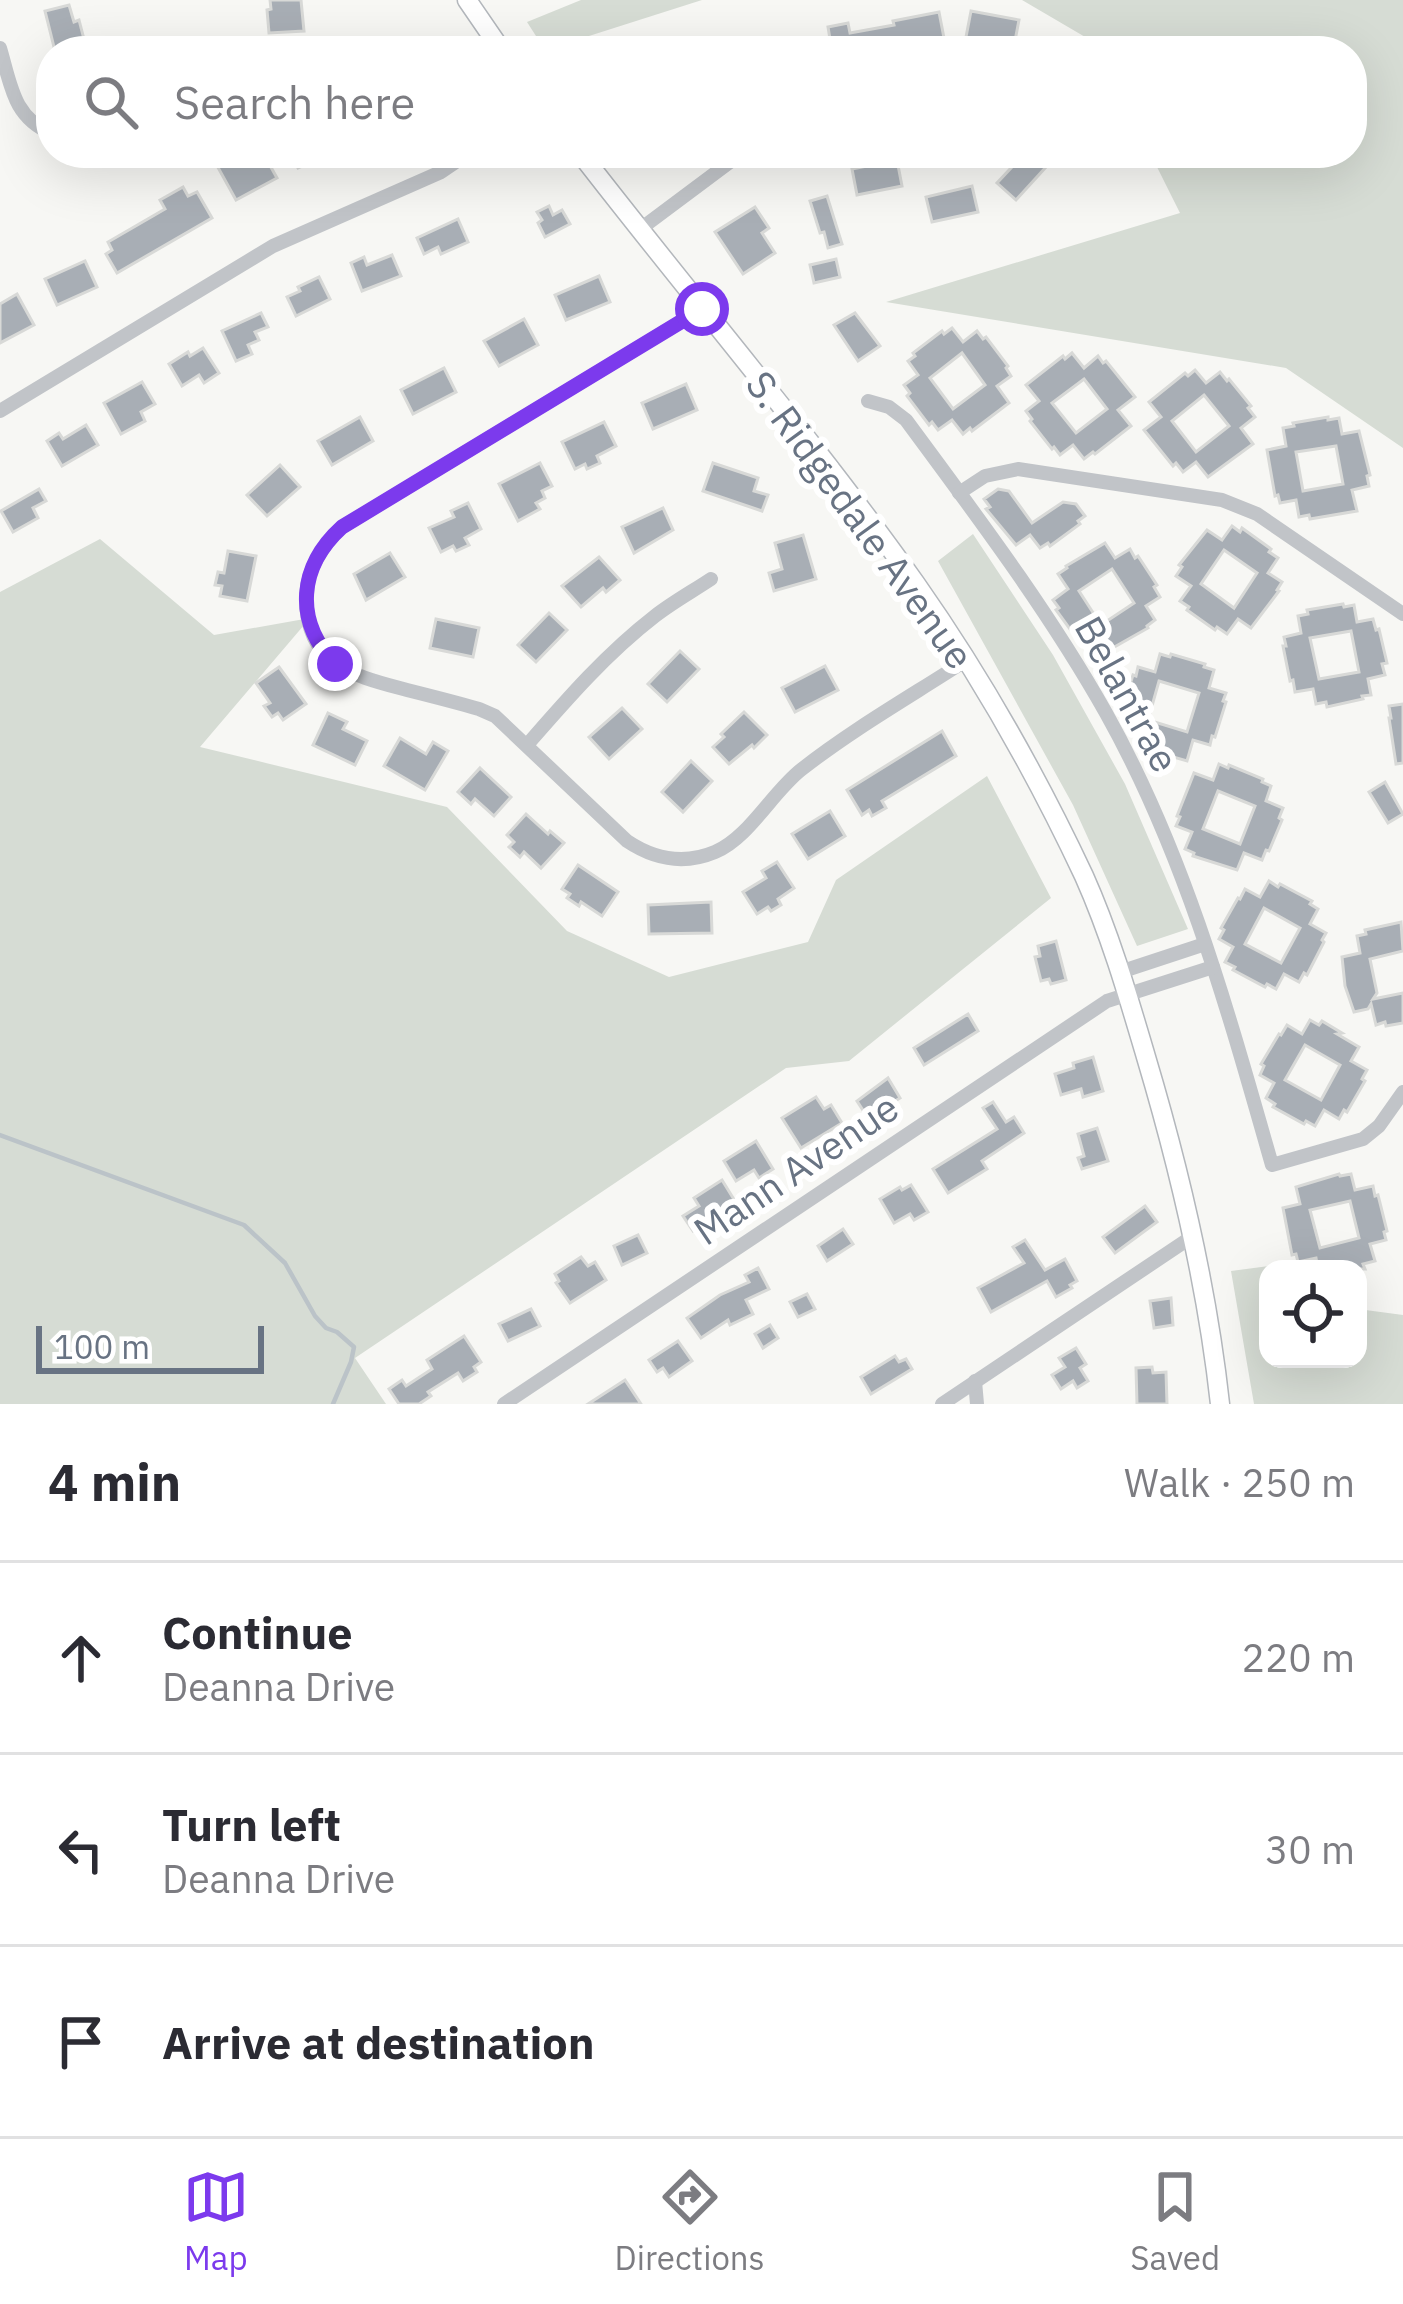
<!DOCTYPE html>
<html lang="en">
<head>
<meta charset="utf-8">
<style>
  :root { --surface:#fff; --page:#f7f7f7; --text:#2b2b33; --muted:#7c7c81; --line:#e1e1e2; --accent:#7c3aed }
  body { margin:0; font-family:"IBM Plex Sans",sans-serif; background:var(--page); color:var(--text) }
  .controls { position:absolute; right:36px; bottom:36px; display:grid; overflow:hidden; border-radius:24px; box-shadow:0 12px 48px #0002 }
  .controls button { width:108px; height:108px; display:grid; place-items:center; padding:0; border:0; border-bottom:3px solid var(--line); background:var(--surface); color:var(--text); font:60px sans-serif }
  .scale { position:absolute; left:36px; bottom:30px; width:228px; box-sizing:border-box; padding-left:12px; border:6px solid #687383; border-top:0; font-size:33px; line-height:42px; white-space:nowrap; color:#687383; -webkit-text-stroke:9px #fff; paint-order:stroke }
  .stop { position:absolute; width:36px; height:36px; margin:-27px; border:9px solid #7c3aed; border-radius:50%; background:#fff }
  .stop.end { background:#7c3aed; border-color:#fff; box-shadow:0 3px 12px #0008 }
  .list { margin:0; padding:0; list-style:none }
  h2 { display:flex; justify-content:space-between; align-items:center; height:156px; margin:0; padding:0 48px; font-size:51px }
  h2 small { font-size:39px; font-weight:400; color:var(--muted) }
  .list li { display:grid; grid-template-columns:78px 1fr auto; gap:36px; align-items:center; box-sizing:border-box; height:192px; padding:0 48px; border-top:3px solid var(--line) }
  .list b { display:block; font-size:45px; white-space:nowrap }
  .list p { margin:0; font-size:39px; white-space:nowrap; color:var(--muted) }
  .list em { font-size:39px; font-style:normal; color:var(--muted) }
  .icon { flex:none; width:66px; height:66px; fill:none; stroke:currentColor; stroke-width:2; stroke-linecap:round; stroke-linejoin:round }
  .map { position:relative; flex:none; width:1403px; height:1404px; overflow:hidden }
  .search { position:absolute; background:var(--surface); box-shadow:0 12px 48px #0002; left:36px; right:36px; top:36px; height:132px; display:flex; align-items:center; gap:30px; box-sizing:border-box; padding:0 42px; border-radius:48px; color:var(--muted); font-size:45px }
  .sheet { height:732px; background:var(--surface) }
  nav { display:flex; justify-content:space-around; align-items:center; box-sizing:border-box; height:168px; border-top:3px solid var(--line); background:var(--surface); font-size:33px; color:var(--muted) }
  nav a { display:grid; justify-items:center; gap:6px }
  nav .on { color:var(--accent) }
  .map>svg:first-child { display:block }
  .green { fill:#d6dcd4 }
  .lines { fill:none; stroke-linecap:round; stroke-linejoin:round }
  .stream { stroke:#bbc3c8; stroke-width:4.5 }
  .building { fill:#a8aeb5; stroke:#d8d9d7; stroke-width:3; fill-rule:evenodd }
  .secondary-casing { stroke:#b3b7bc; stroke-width:21 }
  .street { stroke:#c1c4c8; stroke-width:14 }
  .secondary { stroke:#fff; stroke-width:18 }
  .route { stroke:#7c3aed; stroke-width:15 }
  .labels { text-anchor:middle; stroke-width:12; stroke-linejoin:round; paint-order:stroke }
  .street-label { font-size:39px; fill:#687383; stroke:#fff }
</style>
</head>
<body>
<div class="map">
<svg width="1403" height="1404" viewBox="0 0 1403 1404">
  <rect width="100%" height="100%" fill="#f7f7f4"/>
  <g class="green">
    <path d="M581,0H702L545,50L527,22Z"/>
    <path d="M1022,0H1403V448L1286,368L886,302L1180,213L1150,153H1352V51H1097L1092,41Z"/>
    <path d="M973,534L1053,655L1125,784L1188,929L1137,946L1073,805L938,561Z"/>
    <path d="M100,539L214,635L310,618L200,747L447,807L567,931L669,977L808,942L836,880L987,776L1051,898L849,1061L786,1068L355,1358L386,1404H0V592Z"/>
    <path d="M1269,1266L1268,1359H1358V1309L1403,1315V1404H1254L1231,1271Z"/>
  </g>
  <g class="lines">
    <path class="stream" d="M0,1135L244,1225L285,1263L315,1316L326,1328L337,1332L354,1347L351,1362L333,1404"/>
  </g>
  <g class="building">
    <path d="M270,0H301L304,31L269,33L267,10L271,9Z"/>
    <path d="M69,5L74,22L79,20L87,51H55L45,11Z"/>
    <path d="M971,11L1019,20L1014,46L966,37Z"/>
    <path d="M939,12L944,38L880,51H832L828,27L848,23L850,33L894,25L893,21Z"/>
    <path d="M210,153H263L277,178L236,200Z"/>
    <path d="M291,153H330L298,168Z"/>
    <path d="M1025,153H1031L1046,167L1016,200L997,183Z"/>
    <path d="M897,160L902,186L857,195L852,169Z"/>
    <path d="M972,186L978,212L932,222L926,197Z"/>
    <path d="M183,187L188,196L197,192L212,218L117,273L106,254L112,250L108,242L165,209L160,200Z"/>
    <path d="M827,196L842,244L828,248L824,232L820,233L810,201Z"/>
    <path d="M549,206L553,215L562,210L570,224L545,237L538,223L542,220L537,212Z"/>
    <path d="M755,207L769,228L762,233L775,253L743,274L715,232Z"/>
    <path d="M458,219L468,242L441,254L438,247L424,254L417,238Z"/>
    <path d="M392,255L401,276L362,291L351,263L364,257L367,265Z"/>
    <path d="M836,259L840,277L814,283L810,265Z"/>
    <path d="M85,261L97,287L57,305L45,279Z"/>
    <path d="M599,276L610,302L566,320L555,295Z"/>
    <path d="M319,277L330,299L296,316L287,297L300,291L298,287Z"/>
    <path d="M17,294L34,325L0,343V304Z"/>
    <path d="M261,313L268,327L255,332L259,340L248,345L252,354L236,361L222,331Z"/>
    <path d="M855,313L880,346L858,361L834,325Z"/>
    <path d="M524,319L538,345L499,366L484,341Z"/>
    <path d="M952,328L963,342L977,331L983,339L986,337L1008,366L1006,368L1011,376L997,386L1009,403L972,431L970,428L963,434L952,420L938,430L932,422L929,425L907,396L910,393L904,385L918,375L908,361L915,356L913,353L942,331L944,334ZM962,353L985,385L953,409L930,378Z"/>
    <path d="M203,348L219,373L204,383L199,375L182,386L169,364L188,352L190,356Z"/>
    <path d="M1072,353L1084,368L1098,356L1103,363L1106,361L1135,397L1118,410L1131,426L1095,454L1093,452L1084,459L1073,445L1060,455L1054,447L1052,449L1030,421L1032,419L1026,411L1039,401L1026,385L1063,356L1065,359ZM1084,379L1107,409L1076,433L1052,403Z"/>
    <path d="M444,368L456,392L413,414L401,390Z"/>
    <path d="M1195,370L1206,383L1220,372L1227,381L1229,379L1251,406L1248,408L1255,417L1241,428L1253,444L1208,477L1196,462L1183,472L1176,463L1173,466L1144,430L1161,417L1149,402L1185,373L1188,376ZM1204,395L1229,426L1196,452L1172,421Z"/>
    <path d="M142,382L155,404L141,412L145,421L121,434L104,403Z"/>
    <path d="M686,384L697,410L653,429L642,403Z"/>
    <path d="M360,417L373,441L332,465L318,441Z"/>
    <path d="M1328,417V420L1339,418L1342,434L1359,431L1370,475L1367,476L1369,486L1352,490L1357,511L1310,519L1309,515L1299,517L1296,500L1280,503L1278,495L1275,496L1267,450L1286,446L1283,428L1294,426L1293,423ZM1336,446L1343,484L1303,491L1296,452Z"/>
    <path d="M604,422L616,446L597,456L600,463L587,469L585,464L575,469L562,442Z"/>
    <path d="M86,425L98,445L62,466L47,441L59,433L63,439Z"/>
    <path d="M540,463L552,486L542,491L545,498L536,503L540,509L518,521L499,484Z"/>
    <path d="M713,463L758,478L754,491L768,495L762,511L703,491Z"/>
    <path d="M280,465L300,487L267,516L247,495Z"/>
    <path d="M39,489L46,501L33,508L38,518L13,532L1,511Z"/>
    <path d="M998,489L1009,491L1032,523L1063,502L1076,504L1085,516L1078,521L1080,524L1050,546L1048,543L1040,548L1030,535L1016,545L986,509L990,507L984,499Z"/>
    <path d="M468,503L481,529L465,538L469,545L456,551L453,546L441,552L429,528L454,517L451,511Z"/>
    <path d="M663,508L673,530L634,553L622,527Z"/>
    <path d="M1232,526L1240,532L1242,528L1271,549L1269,552L1278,558L1268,573L1282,582L1277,590L1279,591L1251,628L1238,619L1227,634L1217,627L1215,630L1187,610L1189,607L1180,601L1191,586L1176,576L1182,567L1179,565L1207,530L1222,540ZM1224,550L1257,573L1234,608L1201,584Z"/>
    <path d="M803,535L816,579L774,591L769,573L782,569L775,543Z"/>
    <path d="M1105,543L1115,558L1130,549L1135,558L1138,556L1157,585L1154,587L1160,597L1146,606L1155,620L1147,626L1148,628L1109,650L1100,636L1083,647L1056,610L1059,608L1053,600L1068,589L1058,574L1067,568L1066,566ZM1112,569L1134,603L1101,625L1079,591Z"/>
    <path d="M228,551L256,556L247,601L220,596L222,586L215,585L218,572L224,573Z"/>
    <path d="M390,553L405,577L366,600L354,574Z"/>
    <path d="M599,557L620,580L606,592L603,588L581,607L562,586Z"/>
    <path d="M1343,604L1344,607L1354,605L1357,622L1373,619L1376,630L1379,629L1387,663L1382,664L1385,675L1368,679L1371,695L1362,696L1363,699L1327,707L1326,702L1316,704L1313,689L1295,692L1293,680L1290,681L1283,646H1286L1284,637L1301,633L1298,616L1308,614L1307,610ZM1351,631L1359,672L1319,679L1310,638Z"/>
    <path d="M549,613L567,630L536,662L518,645Z"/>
    <path d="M436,619L479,628L473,657L430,648Z"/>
    <path d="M680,651L699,669L667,702L648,684Z"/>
    <path d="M1160,654L1170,657L1171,654L1205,664L1204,667L1214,670L1209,688L1226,693L1223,701L1226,702L1215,737L1212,736L1210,745L1193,740L1187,761L1142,748L1143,744L1134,742L1138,725L1122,720L1125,711L1122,710L1133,675L1136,676L1138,667L1155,672ZM1159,681L1199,693L1187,732L1148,720Z"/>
    <path d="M825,666L838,690L795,712L782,688Z"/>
    <path d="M279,667L306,704L283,720L278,713L272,717L264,706L270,703L256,683Z"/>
    <path d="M1403,704V763L1396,764L1389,718H1391L1389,706Z"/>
    <path d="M622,708L642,729L609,759L589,737Z"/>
    <path d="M744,712L767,735L754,748L752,745L729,764L713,747L724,737L721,734Z"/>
    <path d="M328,713L347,722L343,729L367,741L355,765L313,745Z"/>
    <path d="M942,731L956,756L882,801L886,808L872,816L869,810L862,815L847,790Z"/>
    <path d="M400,738L426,754L433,742L448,751L425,790L384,766Z"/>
    <path d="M691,761L712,781L683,812L662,792Z"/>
    <path d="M1219,764L1228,768L1229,765L1263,779L1262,782L1271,786L1266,801L1283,808L1279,818L1282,820L1269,851L1266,850L1262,860L1244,853L1237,870L1193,856L1194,853L1185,849L1192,832L1176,826L1180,817L1177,816L1194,773L1213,780ZM1218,791L1255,806L1240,844L1203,829Z"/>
    <path d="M480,768L511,797L494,816L475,799L471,804L458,792Z"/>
    <path d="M1385,782L1403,814L1388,823L1369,792Z"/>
    <path d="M830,811L845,836L808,859L792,834Z"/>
    <path d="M526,814L548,834L550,831L564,843L541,868L524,852L520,857L509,847L514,842L507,835Z"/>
    <path d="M777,862L794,888L778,899L781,905L771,911L768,907L757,914L743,892L766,878L762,871Z"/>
    <path d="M578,865L618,892L602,916L581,902L579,906L567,898L570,894L562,889Z"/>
    <path d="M1269,881L1278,887L1280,884L1312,901L1310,904L1318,909L1310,924L1326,933L1322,940L1324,942L1307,975L1304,973L1299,982L1284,974L1276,989L1267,984L1265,987L1233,970L1235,967L1225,962L1233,947L1219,939L1224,930L1221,928L1238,898L1240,899L1245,889L1260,897ZM1264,908L1300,928L1281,963L1245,944Z"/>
    <path d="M711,902L712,933L649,934L648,905Z"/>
    <path d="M1401,922L1403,951L1370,959L1377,993L1373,999L1403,993V1023L1386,1026L1385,1022L1376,1025L1371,1004L1368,1009L1354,1012L1345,986L1342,957L1360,953L1357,936L1366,934L1365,930Z"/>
    <path d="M1056,941L1066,980L1051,984L1049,979L1041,981L1035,957L1040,956L1038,946Z"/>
    <path d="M968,1014L978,1031L924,1065L914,1048Z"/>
    <path d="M1310,1020L1319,1025L1322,1021L1342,1033L1337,1034L1359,1047L1351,1061L1367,1070L1362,1079L1365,1081L1347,1112L1344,1110L1339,1119L1324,1110L1315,1126L1306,1121L1304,1124L1273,1107L1275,1104L1266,1098L1274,1083L1260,1075L1264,1066L1261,1064L1279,1034L1281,1035L1287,1025L1302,1034ZM1305,1045L1340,1065L1321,1100L1285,1080Z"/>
    <path d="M1093,1057L1103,1091L1083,1097L1081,1089L1061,1095L1055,1074L1074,1068L1073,1063Z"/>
    <path d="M888,1078L900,1098L868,1118L857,1101Z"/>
    <path d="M816,1097L824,1109L831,1105L842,1123L801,1148L782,1118Z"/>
    <path d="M993,1102L1006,1122L1014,1117L1024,1133L982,1161L987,1169L948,1193L933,1169L997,1129L983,1108Z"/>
    <path d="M1097,1128L1108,1161L1082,1169L1078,1158L1084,1156L1078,1134Z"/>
    <path d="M756,1141L773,1169L759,1178L754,1170L736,1181L724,1161Z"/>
    <path d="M1339,1174L1340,1176L1351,1174L1355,1190L1373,1186L1375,1196L1378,1195L1387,1231L1384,1232L1386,1240L1370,1244L1375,1261L1363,1264L1365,1269H1318L1316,1258L1298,1262L1296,1254L1292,1255L1283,1208L1300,1204L1296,1187ZM1350,1201L1359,1238L1320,1248L1310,1210Z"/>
    <path d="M722,1180L738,1206L725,1215L723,1212L693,1231L683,1216L699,1206L694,1198Z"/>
    <path d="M911,1185L928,1212L914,1220L910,1214L894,1223L880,1199L900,1187L902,1190Z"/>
    <path d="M1145,1206L1157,1222L1115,1253L1103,1237Z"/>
    <path d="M843,1229L853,1244L827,1261L818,1246Z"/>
    <path d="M638,1235L647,1253L622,1265L614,1246Z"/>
    <path d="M1025,1240L1045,1270L1065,1259L1077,1281L1070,1285L1072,1288L1056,1297L1047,1281L991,1312L978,1288L1024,1263L1013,1247Z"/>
    <path d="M581,1257L588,1266L595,1262L606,1280L570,1303L556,1283L559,1281L555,1274Z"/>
    <path d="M758,1268L769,1289L746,1300L753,1314L730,1325L728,1320L701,1338L687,1318L720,1295L749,1282L745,1275Z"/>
    <path d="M807,1294L815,1309L798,1317L790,1302Z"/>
    <path d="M1171,1298L1173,1325L1154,1328L1150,1301Z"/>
    <path d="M531,1309L540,1326L508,1341L499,1324Z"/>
    <path d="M770,1325L778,1338L763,1348L755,1334Z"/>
    <path d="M464,1336L481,1362L474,1367L477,1372L463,1381L458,1373L428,1392L431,1396L419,1404H399L389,1389L402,1380L406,1386L432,1369L427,1360Z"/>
    <path d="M678,1341L692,1361L669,1377L663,1368L657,1372L649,1360Z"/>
    <path d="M1076,1348L1086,1364L1080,1368L1088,1381L1077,1388L1073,1381L1061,1389L1052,1375L1065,1367L1059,1358Z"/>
    <path d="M895,1356L899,1362L906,1359L912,1369L871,1394L861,1377Z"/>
    <path d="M1152,1367L1153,1373L1166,1372L1167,1404H1137L1136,1368Z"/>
    <path d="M625,1380L641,1404H588Z"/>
  </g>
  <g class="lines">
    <g class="secondary-casing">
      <g id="secondary">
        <path d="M467,0L502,51"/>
        <path d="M580,153C691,297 811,436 916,584C980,675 1037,776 1084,876C1110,934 1128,996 1146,1057C1180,1171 1207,1285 1220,1404"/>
      </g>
    </g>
    <g class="street">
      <path d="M0,48C11,85 13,117 51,133"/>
      <path d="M639,230L742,153"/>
      <path d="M702,309L342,527C321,547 306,570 306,600C307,666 355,676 407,690C431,696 455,702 479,709L495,716L627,841C654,859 684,865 715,852C749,838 773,791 802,769C853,729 911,696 965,661"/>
      <path d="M868,401L889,407L906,420C976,515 1048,610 1106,713C1185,854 1228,1011 1272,1165L1363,1139L1379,1126L1403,1092"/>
      <path d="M0,411L273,246L441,172L469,153"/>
      <path d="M959,493L985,476L1018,469L1222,500L1257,514L1403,614"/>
      <path d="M527,745C567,699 607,653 655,616C673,602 693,591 711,579"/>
      <path d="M1120,972L1205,944"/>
      <path d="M975,1381L977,1404"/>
      <path d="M504,1404L1107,1001L1213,967"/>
      <path d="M942,1404L1193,1236"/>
    </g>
    <use href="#secondary" class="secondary"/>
  </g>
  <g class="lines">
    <path class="route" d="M335,664C293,620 299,566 342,527L702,309"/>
  </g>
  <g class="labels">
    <g class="street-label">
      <text transform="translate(860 520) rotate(54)" y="14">S. Ridgedale Avenue</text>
      <text transform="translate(1127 694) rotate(61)" y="14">Belantrae</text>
      <text transform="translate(796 1169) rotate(-34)" y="14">Mann Avenue</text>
    </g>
  </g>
</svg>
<div class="controls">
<button><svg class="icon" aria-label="locate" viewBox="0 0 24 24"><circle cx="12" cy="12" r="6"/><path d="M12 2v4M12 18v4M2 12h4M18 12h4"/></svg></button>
</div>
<div class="scale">100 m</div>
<div class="stop" style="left:702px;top:309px"></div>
<div class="stop end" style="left:335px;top:664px"></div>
<div class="search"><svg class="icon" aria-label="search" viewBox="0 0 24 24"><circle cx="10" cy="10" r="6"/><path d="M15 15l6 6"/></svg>Search here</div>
</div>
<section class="sheet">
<h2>4 min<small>Walk · 250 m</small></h2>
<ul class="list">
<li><svg class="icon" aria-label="ahead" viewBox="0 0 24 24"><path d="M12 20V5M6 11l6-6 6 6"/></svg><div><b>Continue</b><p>Deanna Drive</p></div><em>220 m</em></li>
<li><svg class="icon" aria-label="left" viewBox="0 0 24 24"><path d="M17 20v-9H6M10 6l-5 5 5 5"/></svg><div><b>Turn left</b><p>Deanna Drive</p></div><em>30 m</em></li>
<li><svg class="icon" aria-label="arrive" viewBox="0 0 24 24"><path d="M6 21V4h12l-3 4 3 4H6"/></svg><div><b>Arrive at destination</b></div></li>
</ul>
</section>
<nav>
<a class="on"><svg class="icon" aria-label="map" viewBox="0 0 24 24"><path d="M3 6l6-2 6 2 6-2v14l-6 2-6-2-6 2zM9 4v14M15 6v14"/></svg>Map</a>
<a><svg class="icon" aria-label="directions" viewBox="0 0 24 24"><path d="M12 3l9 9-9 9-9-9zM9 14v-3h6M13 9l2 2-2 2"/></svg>Directions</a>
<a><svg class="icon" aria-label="saved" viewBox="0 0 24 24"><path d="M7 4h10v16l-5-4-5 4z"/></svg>Saved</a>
</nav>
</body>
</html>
